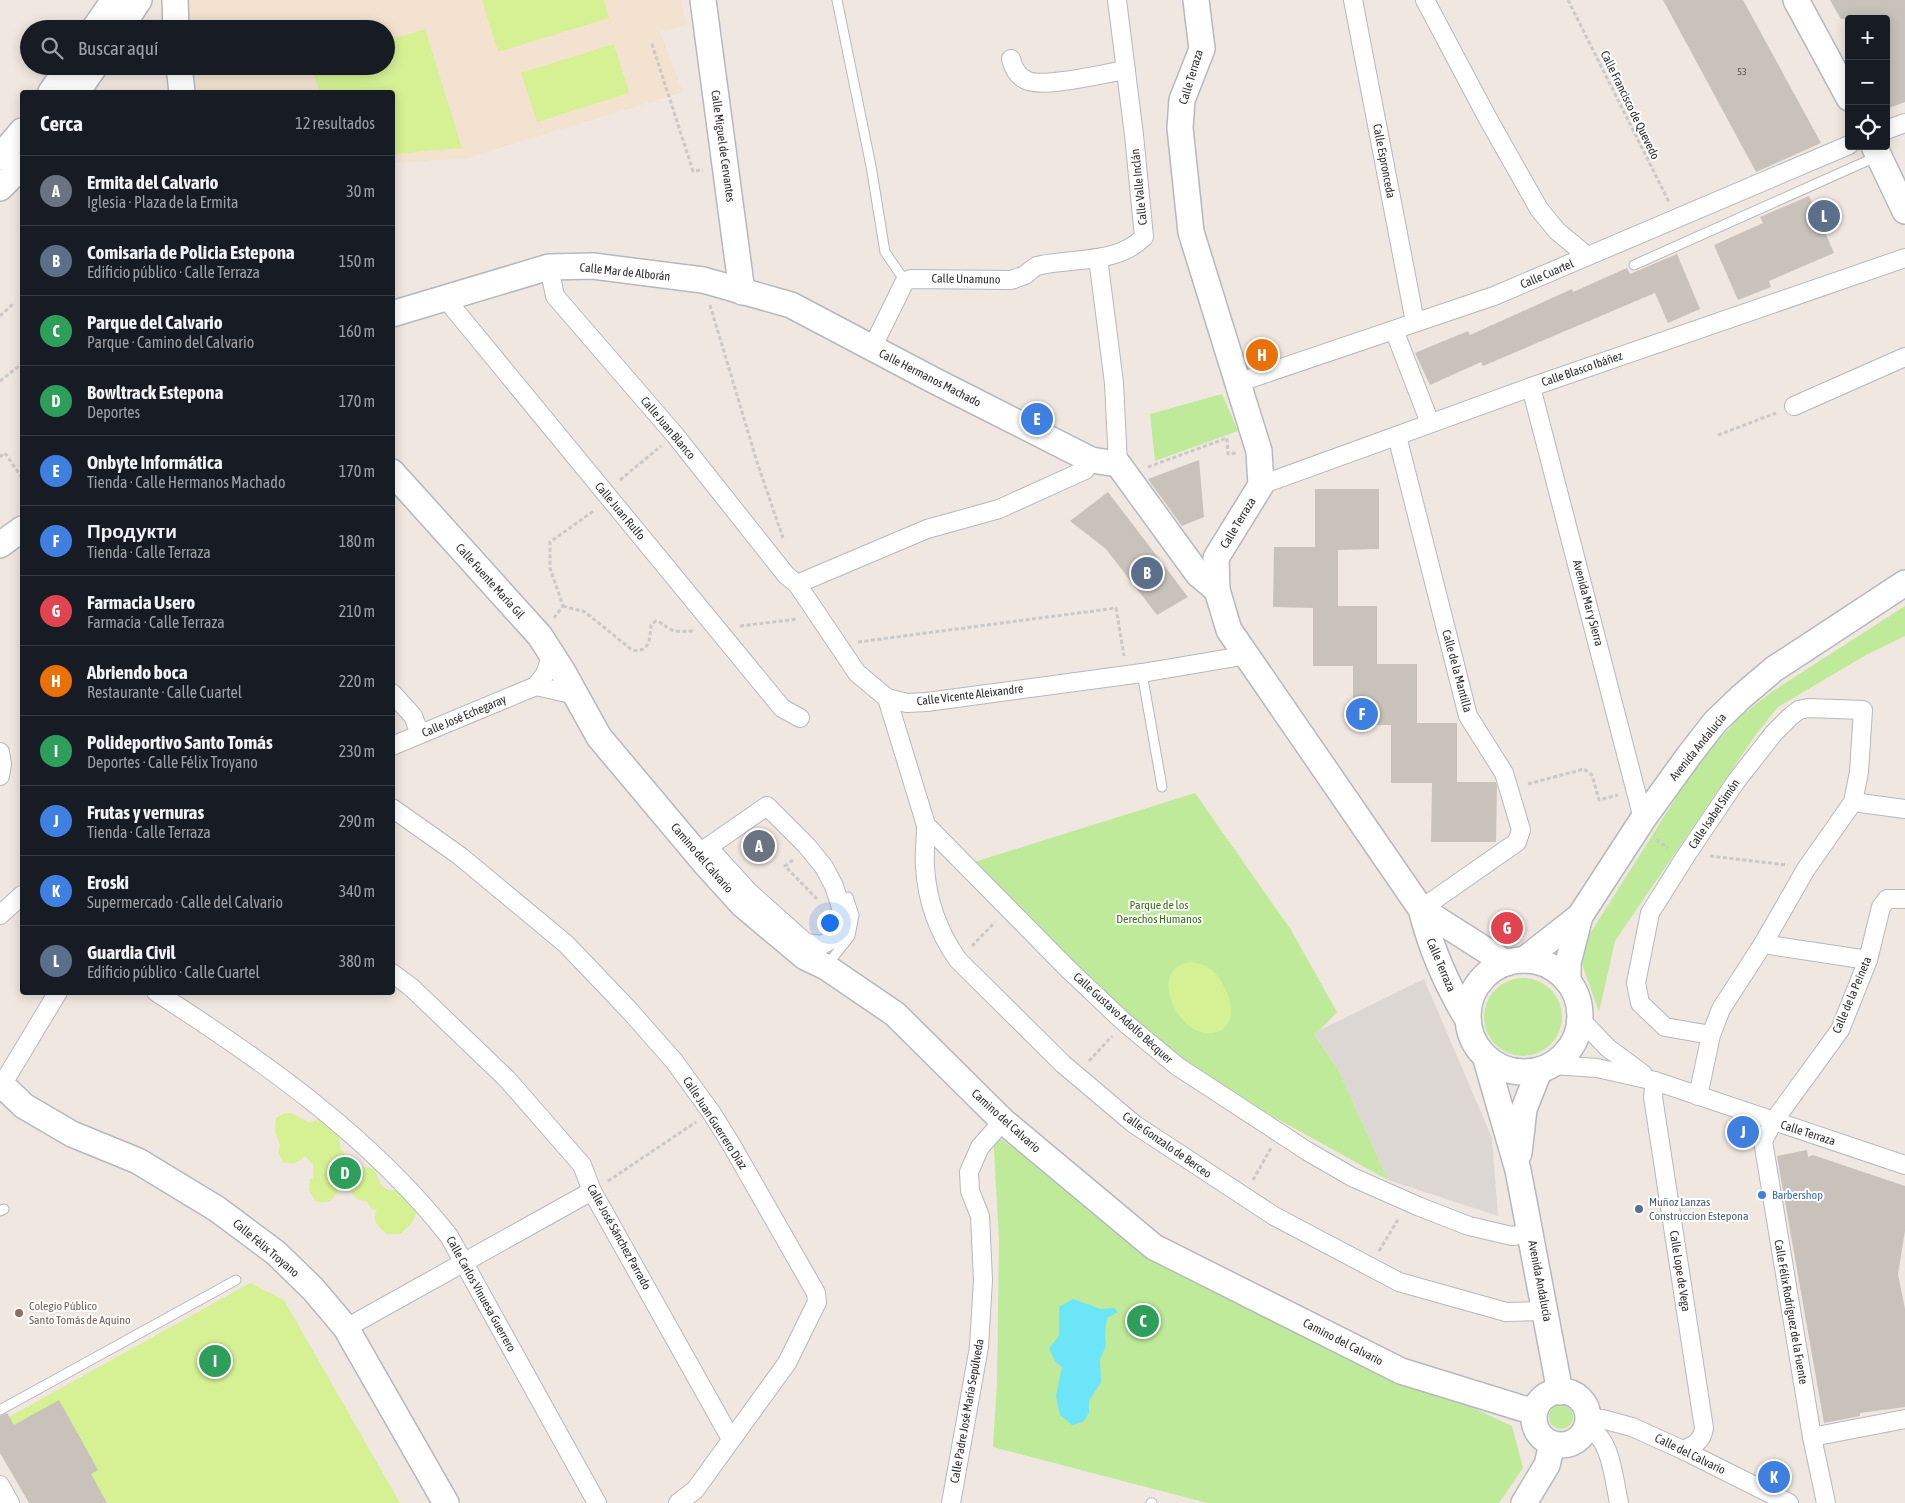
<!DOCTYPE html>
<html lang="es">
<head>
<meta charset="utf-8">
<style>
  :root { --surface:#171b24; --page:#242831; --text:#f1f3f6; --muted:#9ea1a6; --line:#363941; --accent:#8c9099 }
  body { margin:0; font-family:"Asap Condensed",sans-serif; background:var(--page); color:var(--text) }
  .controls { position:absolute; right:15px; top:15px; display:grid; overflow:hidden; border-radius:5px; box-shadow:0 2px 12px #0003 }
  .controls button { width:45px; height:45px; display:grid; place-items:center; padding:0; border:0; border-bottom:1px solid var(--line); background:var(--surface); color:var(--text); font:25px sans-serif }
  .you { position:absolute; left:829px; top:922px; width:18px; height:18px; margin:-12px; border:4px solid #fff; border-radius:50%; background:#1a73e8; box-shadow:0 0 0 8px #1a73e833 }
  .badge { display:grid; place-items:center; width:32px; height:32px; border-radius:50%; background:var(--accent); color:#fff; font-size:16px; font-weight:700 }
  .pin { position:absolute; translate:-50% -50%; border:2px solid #fff; box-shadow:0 1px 5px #0006 }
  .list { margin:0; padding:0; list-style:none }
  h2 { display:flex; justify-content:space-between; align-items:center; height:65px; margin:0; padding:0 20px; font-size:21px }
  h2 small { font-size:16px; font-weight:400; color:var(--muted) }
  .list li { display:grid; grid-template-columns:32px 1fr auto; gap:15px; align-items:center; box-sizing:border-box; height:70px; padding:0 20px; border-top:1px solid var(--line) }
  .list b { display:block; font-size:19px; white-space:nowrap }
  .list p { margin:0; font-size:16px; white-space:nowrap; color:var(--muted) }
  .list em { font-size:16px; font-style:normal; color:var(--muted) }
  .icon { flex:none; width:28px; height:28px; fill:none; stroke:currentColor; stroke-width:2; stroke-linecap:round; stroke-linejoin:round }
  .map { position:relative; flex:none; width:1905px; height:1503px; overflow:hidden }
  .search { position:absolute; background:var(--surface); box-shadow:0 2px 12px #0003; left:20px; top:20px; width:375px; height:55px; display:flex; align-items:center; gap:12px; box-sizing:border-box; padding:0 18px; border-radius:28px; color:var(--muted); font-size:19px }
  .panel { position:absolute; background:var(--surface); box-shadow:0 2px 12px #0003; left:20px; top:90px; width:375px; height:905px; border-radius:5px }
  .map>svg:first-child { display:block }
  .education { fill:#f2e2cf }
  .green { fill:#bfea99 }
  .pitch { fill:#d6f194 }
  .plaza { fill:#dcd7d3 }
  .water { fill:#6de5f8 }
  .building { fill:#c8c2bb }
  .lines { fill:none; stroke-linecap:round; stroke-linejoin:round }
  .lane-casing { stroke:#b4b8c2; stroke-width:11 }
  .street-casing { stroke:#b4b8c2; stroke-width:20 }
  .secondary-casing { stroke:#b4b8c2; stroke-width:28 }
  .path { stroke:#c9c9c9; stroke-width:3; stroke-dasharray:4 2.5; stroke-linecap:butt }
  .lane { stroke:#fff; stroke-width:9 }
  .street { stroke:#fff; stroke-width:18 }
  .secondary { stroke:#fff; stroke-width:25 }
  .shop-dot { fill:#3f7fe0; stroke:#fff; stroke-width:2 }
  .service-dot { fill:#5c6f8a; stroke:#fff; stroke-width:2 }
  .education-dot { fill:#8d6e63; stroke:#fff; stroke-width:2 }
  .labels { text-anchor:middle; stroke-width:4; stroke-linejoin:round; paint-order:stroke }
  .number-label { font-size:10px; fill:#545351 }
  .street-label { font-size:12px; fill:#2e2e2e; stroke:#fff }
  .park-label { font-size:12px; fill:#357315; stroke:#fff }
  .shop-label { font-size:12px; fill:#366cbe; stroke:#fff; text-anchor:start }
  .service-label { font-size:12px; fill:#4e5e75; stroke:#fff; text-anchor:start }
  .education-label { font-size:12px; fill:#785e54; stroke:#fff; text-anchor:start }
</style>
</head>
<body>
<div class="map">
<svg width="1905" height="1503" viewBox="0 0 1905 1503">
  <rect width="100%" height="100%" fill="#f0e7e0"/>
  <path class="education" d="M186,0H681L686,25L660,32L683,92L467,158L393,163L392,92H192L191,66H386V29H188Z"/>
  <g class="green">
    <path d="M1222,394L1238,431L1155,461L1150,414Z"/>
    <path d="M1905,606V636L1866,655L1778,707L1757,733L1615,941L1599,1012L1582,964L1584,943L1700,760L1741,716L1773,691Z"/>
    <path d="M1195,793L1291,930L1337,1012L1315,1035L1340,1073L1388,1180L1229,1092L1113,1007L1032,918L971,863Z"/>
    <circle cx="1523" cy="1017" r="39"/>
    <path d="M993,1133L1069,1189L1158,1261L1512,1426L1523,1468L1499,1503H1207L993,1447L997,1382L999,1241Z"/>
    <circle cx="1561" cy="1417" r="12"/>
  </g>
  <g class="pitch">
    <path d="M482,0H604L609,18L498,52Z"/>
    <path d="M425,29L462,148L393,154L392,92H320L311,66H386V41Z"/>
    <path d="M614,44L629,93L537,122L521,73Z"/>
    <path d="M1191,962C1197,963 1203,964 1209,968C1227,980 1246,1027 1213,1033C1178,1039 1145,967 1191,962Z"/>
    <path d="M291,1113L310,1123L320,1118L338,1134L341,1150L360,1168C381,1163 375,1183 386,1189C390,1191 395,1190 399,1190L417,1210L412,1223L400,1234H386C379,1226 370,1221 377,1210L372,1209L367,1202C345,1197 356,1190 343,1180L336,1188L338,1191C333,1201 327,1205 315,1201L309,1190L310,1179H313V1165L305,1156C298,1163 293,1165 283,1162L278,1153L280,1145L275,1131L276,1118L283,1114Z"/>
    <path d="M250,1283L284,1300L400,1503H29L0,1422Z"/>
  </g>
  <path class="plaza" d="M1424,979L1492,1138L1498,1216L1388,1180L1340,1073L1314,1033Z"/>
  <path class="water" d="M1073,1299L1101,1309L1114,1308L1118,1312L1107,1318L1105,1332L1106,1346L1100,1359L1101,1382L1089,1401V1413L1083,1422L1072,1425L1060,1415L1056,1396L1062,1367L1055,1361L1049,1348L1059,1336V1307Z"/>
  <g class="building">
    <path d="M1663,0H1743L1821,143L1756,172Z"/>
    <path d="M1830,0H1905V102L1886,109V19H1841Z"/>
    <path d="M1809,196L1834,253L1769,281L1771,287L1738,300L1714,245L1763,223L1760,217Z"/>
    <path d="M1677,254L1700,309L1668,323L1655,293L1483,366L1481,362L1430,385L1415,353L1468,331L1470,335L1572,289L1573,292L1627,268L1630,274Z"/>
    <path d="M1199,460L1204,517L1182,526L1148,479Z"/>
    <path d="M1315,489H1379V549L1338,550V606H1377V664H1417V723H1457V782H1496L1497,787L1496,842H1431L1432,783H1391V725H1353V666H1313V608L1273,607L1274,547H1315Z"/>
    <path d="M1108,492L1188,597L1157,615L1106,549L1070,521Z"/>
    <path d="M764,830L776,843L754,863L742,850Z"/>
    <path d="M1807,1150L1808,1157L1813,1155L1905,1186V1231L1898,1274L1905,1309V1407L1860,1413V1416L1824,1423L1777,1156Z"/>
    <path d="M59,1400L98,1470L91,1474L107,1503H29L0,1453V1416L7,1413L14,1425Z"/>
  </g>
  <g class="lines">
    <g class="lane-casing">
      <g id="lane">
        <path d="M837,0L871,166L885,252L905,281"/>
        <path d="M1634,265L1878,156"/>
        <path d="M1142,673L1162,787"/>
        <path d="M827,965L850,936L854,915L848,897"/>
        <path d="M0,1211L4,1209"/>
        <path d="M0,1410L236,1280"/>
        <path d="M1151,1503H1152"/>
      </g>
    </g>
    <g class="street-casing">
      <g id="street">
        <path d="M1353,0L1415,322"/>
        <path d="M1425,0L1487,117L1539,209L1557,231L1587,256"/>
        <path d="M1011,59C1013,67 1017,76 1026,80C1042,89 1105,73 1126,70"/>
        <path d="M1886,130L1905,123"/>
        <path d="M1098,258L1114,383L1118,464"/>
        <path d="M549,267L555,296L675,435L786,575L797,584L857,673L887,698L907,703L927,702L1142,673L1248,655"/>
        <path d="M445,298L782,708L800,718"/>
        <path d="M1394,330L1430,423"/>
        <path d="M872,348L905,281L911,279L1010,280C1015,279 1020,277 1025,275C1029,272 1033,268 1037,266C1073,257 1116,265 1144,237L1134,135L1117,0"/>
        <path d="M1237,383L1494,296L1849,145"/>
        <path d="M1531,387L1643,819"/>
        <path d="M1794,406L1905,357"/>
        <path d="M1397,436L1468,716L1504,773L1521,830L1517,842L1421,909"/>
        <path d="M1261,485L1531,387L1905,258"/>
        <path d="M797,584L927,529L999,509L1085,470L1091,460"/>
        <path d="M536,686L567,693L576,697"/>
        <path d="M392,693L413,716L420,734"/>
        <path d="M887,698L926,825L1069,970L1124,1022L1177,1066L1307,1151L1352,1177L1420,1207L1469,1226L1512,1236L1531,1233"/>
        <path d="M392,746L536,686L545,674L552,654"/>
        <path d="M0,752L2,764L0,776"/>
        <path d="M1853,802L1905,809"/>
        <path d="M767,806L807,846L824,867L834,886L846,923L843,933L822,945L806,943L749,892L708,847Z"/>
        <path d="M392,808L460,856L566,944L629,1010L674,1061L711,1112L731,1144L816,1293L817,1302L787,1363L695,1490L678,1503"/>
        <path d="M926,825C926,839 924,853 925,867C927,901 939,933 958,960L1063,1064L1134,1124L1274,1216L1399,1282L1506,1312L1546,1311"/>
        <path d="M0,915L22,895"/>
        <path d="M1763,944L1868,960"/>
        <path d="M392,973L411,987L507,1079L582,1165L592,1191L731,1439"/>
        <path d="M156,992C263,1061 369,1135 449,1236L597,1503"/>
        <path d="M1580,1019L1608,1048L1643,1074"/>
        <path d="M1552,1065L1597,1068L1655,1081L1905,1165"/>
        <path d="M1655,1081L1653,1097L1704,1428C1702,1441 1695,1445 1683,1450"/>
        <path d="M2,1085L58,992"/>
        <path d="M1698,1096L1711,1035L1721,1009L1763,944L1806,869L1853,802L1859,772L1863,710L1808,708L1799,710L1791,716L1774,733L1737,780L1687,854L1650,913L1636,983L1640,1003L1665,1027L1711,1035"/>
        <path d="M346,1328L592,1191"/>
        <path d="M1587,1420L1602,1419L1632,1427L1683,1450L1789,1503"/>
        <path d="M1586,1428C1611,1434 1614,1481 1619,1503"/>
        <path d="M1812,1437L1905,1419"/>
        <path d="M0,1485L10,1503"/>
        <path d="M951,1503L979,1347L983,1280L980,1216L970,1191L969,1172L980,1147L1003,1121"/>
        <path d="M1826,1503L1812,1437L1763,1141L1773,1122L1840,1030L1868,960L1881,907L1887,899H1905"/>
      </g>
    </g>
    <g class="secondary-casing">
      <g id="secondary">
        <path d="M175,0L176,29"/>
        <path d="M703,0L742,292"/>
        <path d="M1196,0L1202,49L1182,100L1180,128L1191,232L1259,451L1261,485L1216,558L1217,590L1229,630L1421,909C1431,948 1446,984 1467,1018"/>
        <path d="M1796,0L1849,98"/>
        <path d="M94,29L114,0"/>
        <path d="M120,29L139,0"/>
        <path d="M179,66L182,92"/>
        <path d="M51,92L69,66"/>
        <path d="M77,92L95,66"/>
        <path d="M1874,146L1905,211"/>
        <path d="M0,157L22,131"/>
        <path d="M0,188L22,166"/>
        <path d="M392,314L549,267L593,266L703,280L791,305L935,381L1091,460L1118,464L1198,574L1217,590"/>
        <path d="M392,472L540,636L563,672L599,737L704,862L743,905L805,957L826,967L895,1014L1003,1121L1154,1247L1401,1371L1534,1412"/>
        <path d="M0,545L22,529"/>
        <path d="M1421,909L1506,963"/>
        <path d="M1524,960L1580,916"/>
        <circle cx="1524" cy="1016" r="56"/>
        <path d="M1568,981V963L1580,916L1643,819L1690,754L1715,722L1741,697L1774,669L1905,583"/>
        <path d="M1486,1059L1518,1170L1560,1392"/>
        <path d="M0,1083L24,1106L72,1134L138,1161L217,1209L276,1253L313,1289L346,1328L446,1503"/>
        <path d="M1519,1153L1524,1109L1539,1071"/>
        <circle cx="1561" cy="1418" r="27"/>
        <path d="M1524,1503L1547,1465L1552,1444"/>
      </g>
    </g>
    <g class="path">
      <path d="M1568,0L1669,202"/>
      <path d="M652,44L693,171L703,170"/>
      <path d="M710,305L757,462L783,538"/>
      <path d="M0,316L13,304"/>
      <path d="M0,381L22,364"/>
      <path d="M1718,435L1776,413"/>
      <path d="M0,457L5,453L22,478"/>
      <path d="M1148,467L1227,438L1228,454L1236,453"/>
      <path d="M620,480L661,446"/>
      <path d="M563,606L585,612L632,650C650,653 650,638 651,625L656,621C662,622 664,626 670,629C677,633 686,631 694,631"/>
      <path d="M554,618L563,606L550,568V542L595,510"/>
      <path d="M740,626L798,619"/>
      <path d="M858,642L1116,608L1124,656"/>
      <path d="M1528,784L1584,769L1592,775L1599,800L1618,795"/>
      <path d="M1656,840L1668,848"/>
      <path d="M1710,856L1788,865"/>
      <path d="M793,860L785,866L817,899"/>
      <path d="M972,946L995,922"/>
      <path d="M1089,1061L1112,1036"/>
      <path d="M1253,1180L1271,1148"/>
      <path d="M608,1181L696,1122"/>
      <path d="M1379,1251L1399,1218"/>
    </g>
    <use href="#lane" class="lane"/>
    <use href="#street" class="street"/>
    <use href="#secondary" class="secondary"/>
  </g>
  <circle class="shop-dot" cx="1762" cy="1195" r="5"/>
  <circle class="service-dot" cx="1639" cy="1209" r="5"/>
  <circle class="education-dot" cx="19" cy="1313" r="5"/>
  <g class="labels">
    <g class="number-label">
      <text x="1742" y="75">53</text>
    </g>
    <g class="street-label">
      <text transform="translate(1191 77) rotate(-73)" y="4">Calle Terraza</text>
      <text transform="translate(1630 105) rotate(64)" y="4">Calle Francisco de Quevedo</text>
      <text transform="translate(723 146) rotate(82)" y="4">Calle Miguel de Cervantes</text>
      <text transform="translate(1384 161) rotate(79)" y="4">Calle Espronceda</text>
      <text transform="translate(1139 187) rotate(-96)" y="4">Calle Valle Inclán</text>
      <text transform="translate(625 272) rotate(6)" y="4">Calle Mar de Alborán</text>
      <text transform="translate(1547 274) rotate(-23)" y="4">Calle Cuartel</text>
      <text transform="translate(966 279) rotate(1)" y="4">Calle Unamuno</text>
      <text transform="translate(1582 369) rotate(-19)" y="4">Calle Blasco Ibáñez</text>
      <text transform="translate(930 378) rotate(27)" y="4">Calle Hermanos Machado</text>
      <text transform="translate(668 428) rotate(50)" y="4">Calle Juan Blanco</text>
      <text transform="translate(620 511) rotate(50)" y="4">Calle Juan Rulfo</text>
      <text transform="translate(1238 523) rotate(-59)" y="4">Calle Terraza</text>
      <text transform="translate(490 581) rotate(48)" y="4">Calle Fuente María Gil</text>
      <text transform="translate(1588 603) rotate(75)" y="4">Avenida Mar y Sierra</text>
      <text transform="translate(1457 671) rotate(75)" y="4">Calle de la Mantilla</text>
      <text transform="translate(970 695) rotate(-7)" y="4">Calle Vicente Aleixandre</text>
      <text transform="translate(464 716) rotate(-23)" y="4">Calle José Echegaray</text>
      <text transform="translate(1698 747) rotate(-51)" y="4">Avenida Andalucía</text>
      <text transform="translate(1714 814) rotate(-56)" y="4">Calle Isabel Simón</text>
      <text transform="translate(702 858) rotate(49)" y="4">Camino del Calvario</text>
      <text transform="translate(1441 965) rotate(67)" y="4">Calle Terraza</text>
      <text transform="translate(1852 995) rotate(-67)" y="4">Calle de la Peineta</text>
      <text transform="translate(1123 1018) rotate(42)" y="4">Calle Gustavo Adolfo Bécquer</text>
      <text transform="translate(1006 1121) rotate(42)" y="4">Camino del Calvario</text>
      <text transform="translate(715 1123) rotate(57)" y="4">Calle Juan Guerrero Díaz</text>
      <text transform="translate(1808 1133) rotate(18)" y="4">Calle Terraza</text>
      <text transform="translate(1167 1145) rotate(35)" y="4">Calle Gonzalo de Berceo</text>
      <text transform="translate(619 1237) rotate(61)" y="4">Calle José Sánchez Parrado</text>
      <text transform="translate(266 1248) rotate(40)" y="4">Calle Félix Troyano</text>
      <text transform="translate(1680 1271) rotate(81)" y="4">Calle Lope de Vega</text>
      <text transform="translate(1540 1281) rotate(79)" y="4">Avenida Andalucía</text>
      <text transform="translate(481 1294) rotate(61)" y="4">Calle Carlos Vinuesa Guerrero</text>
      <text transform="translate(1791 1312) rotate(80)" y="4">Calle Félix Rodríguez de la Fuente</text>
      <text transform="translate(1343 1342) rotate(27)" y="4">Camino del Calvario</text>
      <text transform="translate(967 1411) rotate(-80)" y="4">Calle Padre José María Sepúlveda</text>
      <text transform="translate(1690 1454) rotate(26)" y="4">Calle del Calvario</text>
    </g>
    <g class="park-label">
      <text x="1159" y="909">Parque de los<tspan x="1159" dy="14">Derechos Humanos</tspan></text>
    </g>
    <g class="shop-label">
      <text x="1772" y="1199">Barbershop</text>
    </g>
    <g class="service-label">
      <text x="1649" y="1206">Muñoz Lanzas<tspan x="1649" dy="14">Construccion Estepona</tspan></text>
    </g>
    <g class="education-label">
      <text x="29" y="1310">Colegio Público<tspan x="29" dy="14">Santo Tomás de Aquino</tspan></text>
    </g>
  </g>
</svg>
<div class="controls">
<button>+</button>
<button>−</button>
<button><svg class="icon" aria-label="locate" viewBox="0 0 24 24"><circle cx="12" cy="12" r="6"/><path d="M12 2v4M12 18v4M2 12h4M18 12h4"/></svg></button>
</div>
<div class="you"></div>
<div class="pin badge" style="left:759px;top:846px;background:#6b7280">A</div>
<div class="pin badge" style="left:1147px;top:573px;background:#5c6f8a">B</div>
<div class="pin badge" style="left:1143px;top:1321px;background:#2e9e5b">C</div>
<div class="pin badge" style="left:345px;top:1173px;background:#2e9e5b">D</div>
<div class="pin badge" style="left:1037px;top:419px;background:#3f7fe0">E</div>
<div class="pin badge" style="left:1362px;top:714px;background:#3f7fe0">F</div>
<div class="pin badge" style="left:1507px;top:928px;background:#e0444e">G</div>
<div class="pin badge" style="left:1262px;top:355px;background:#e8710a">H</div>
<div class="pin badge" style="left:215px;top:1361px;background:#2e9e5b">I</div>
<div class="pin badge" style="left:1743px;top:1132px;background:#3f7fe0">J</div>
<div class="pin badge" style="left:1774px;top:1477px;background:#3f7fe0">K</div>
<div class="pin badge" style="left:1824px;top:216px;background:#5c6f8a">L</div>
<div class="search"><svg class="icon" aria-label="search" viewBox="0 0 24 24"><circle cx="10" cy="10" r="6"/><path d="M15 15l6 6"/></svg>Buscar aquí</div>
<section class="panel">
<h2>Cerca<small>12 resultados</small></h2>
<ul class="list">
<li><span class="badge" style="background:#6b7280">A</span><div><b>Ermita del Calvario</b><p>Iglesia · Plaza de la Ermita</p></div><em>30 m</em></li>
<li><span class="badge" style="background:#5c6f8a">B</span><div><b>Comisaria de Policia Estepona</b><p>Edificio público · Calle Terraza</p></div><em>150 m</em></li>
<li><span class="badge" style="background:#2e9e5b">C</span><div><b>Parque del Calvario</b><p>Parque · Camino del Calvario</p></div><em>160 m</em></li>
<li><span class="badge" style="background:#2e9e5b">D</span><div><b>Bowltrack Estepona</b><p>Deportes</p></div><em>170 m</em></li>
<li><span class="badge" style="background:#3f7fe0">E</span><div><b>Onbyte Informática</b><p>Tienda · Calle Hermanos Machado</p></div><em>170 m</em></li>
<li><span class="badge" style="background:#3f7fe0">F</span><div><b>Продукти</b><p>Tienda · Calle Terraza</p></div><em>180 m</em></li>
<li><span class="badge" style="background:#e0444e">G</span><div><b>Farmacia Usero</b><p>Farmacia · Calle Terraza</p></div><em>210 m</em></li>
<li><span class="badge" style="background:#e8710a">H</span><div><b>Abriendo boca</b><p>Restaurante · Calle Cuartel</p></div><em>220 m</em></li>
<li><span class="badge" style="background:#2e9e5b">I</span><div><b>Polideportivo Santo Tomás</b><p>Deportes · Calle Félix Troyano</p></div><em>230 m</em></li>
<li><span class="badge" style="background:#3f7fe0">J</span><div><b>Frutas y vernuras</b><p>Tienda · Calle Terraza</p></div><em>290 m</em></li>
<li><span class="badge" style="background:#3f7fe0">K</span><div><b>Eroski</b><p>Supermercado · Calle del Calvario</p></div><em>340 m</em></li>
<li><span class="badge" style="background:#5c6f8a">L</span><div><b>Guardia Civil</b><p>Edificio público · Calle Cuartel</p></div><em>380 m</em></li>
</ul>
</section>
</div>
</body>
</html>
